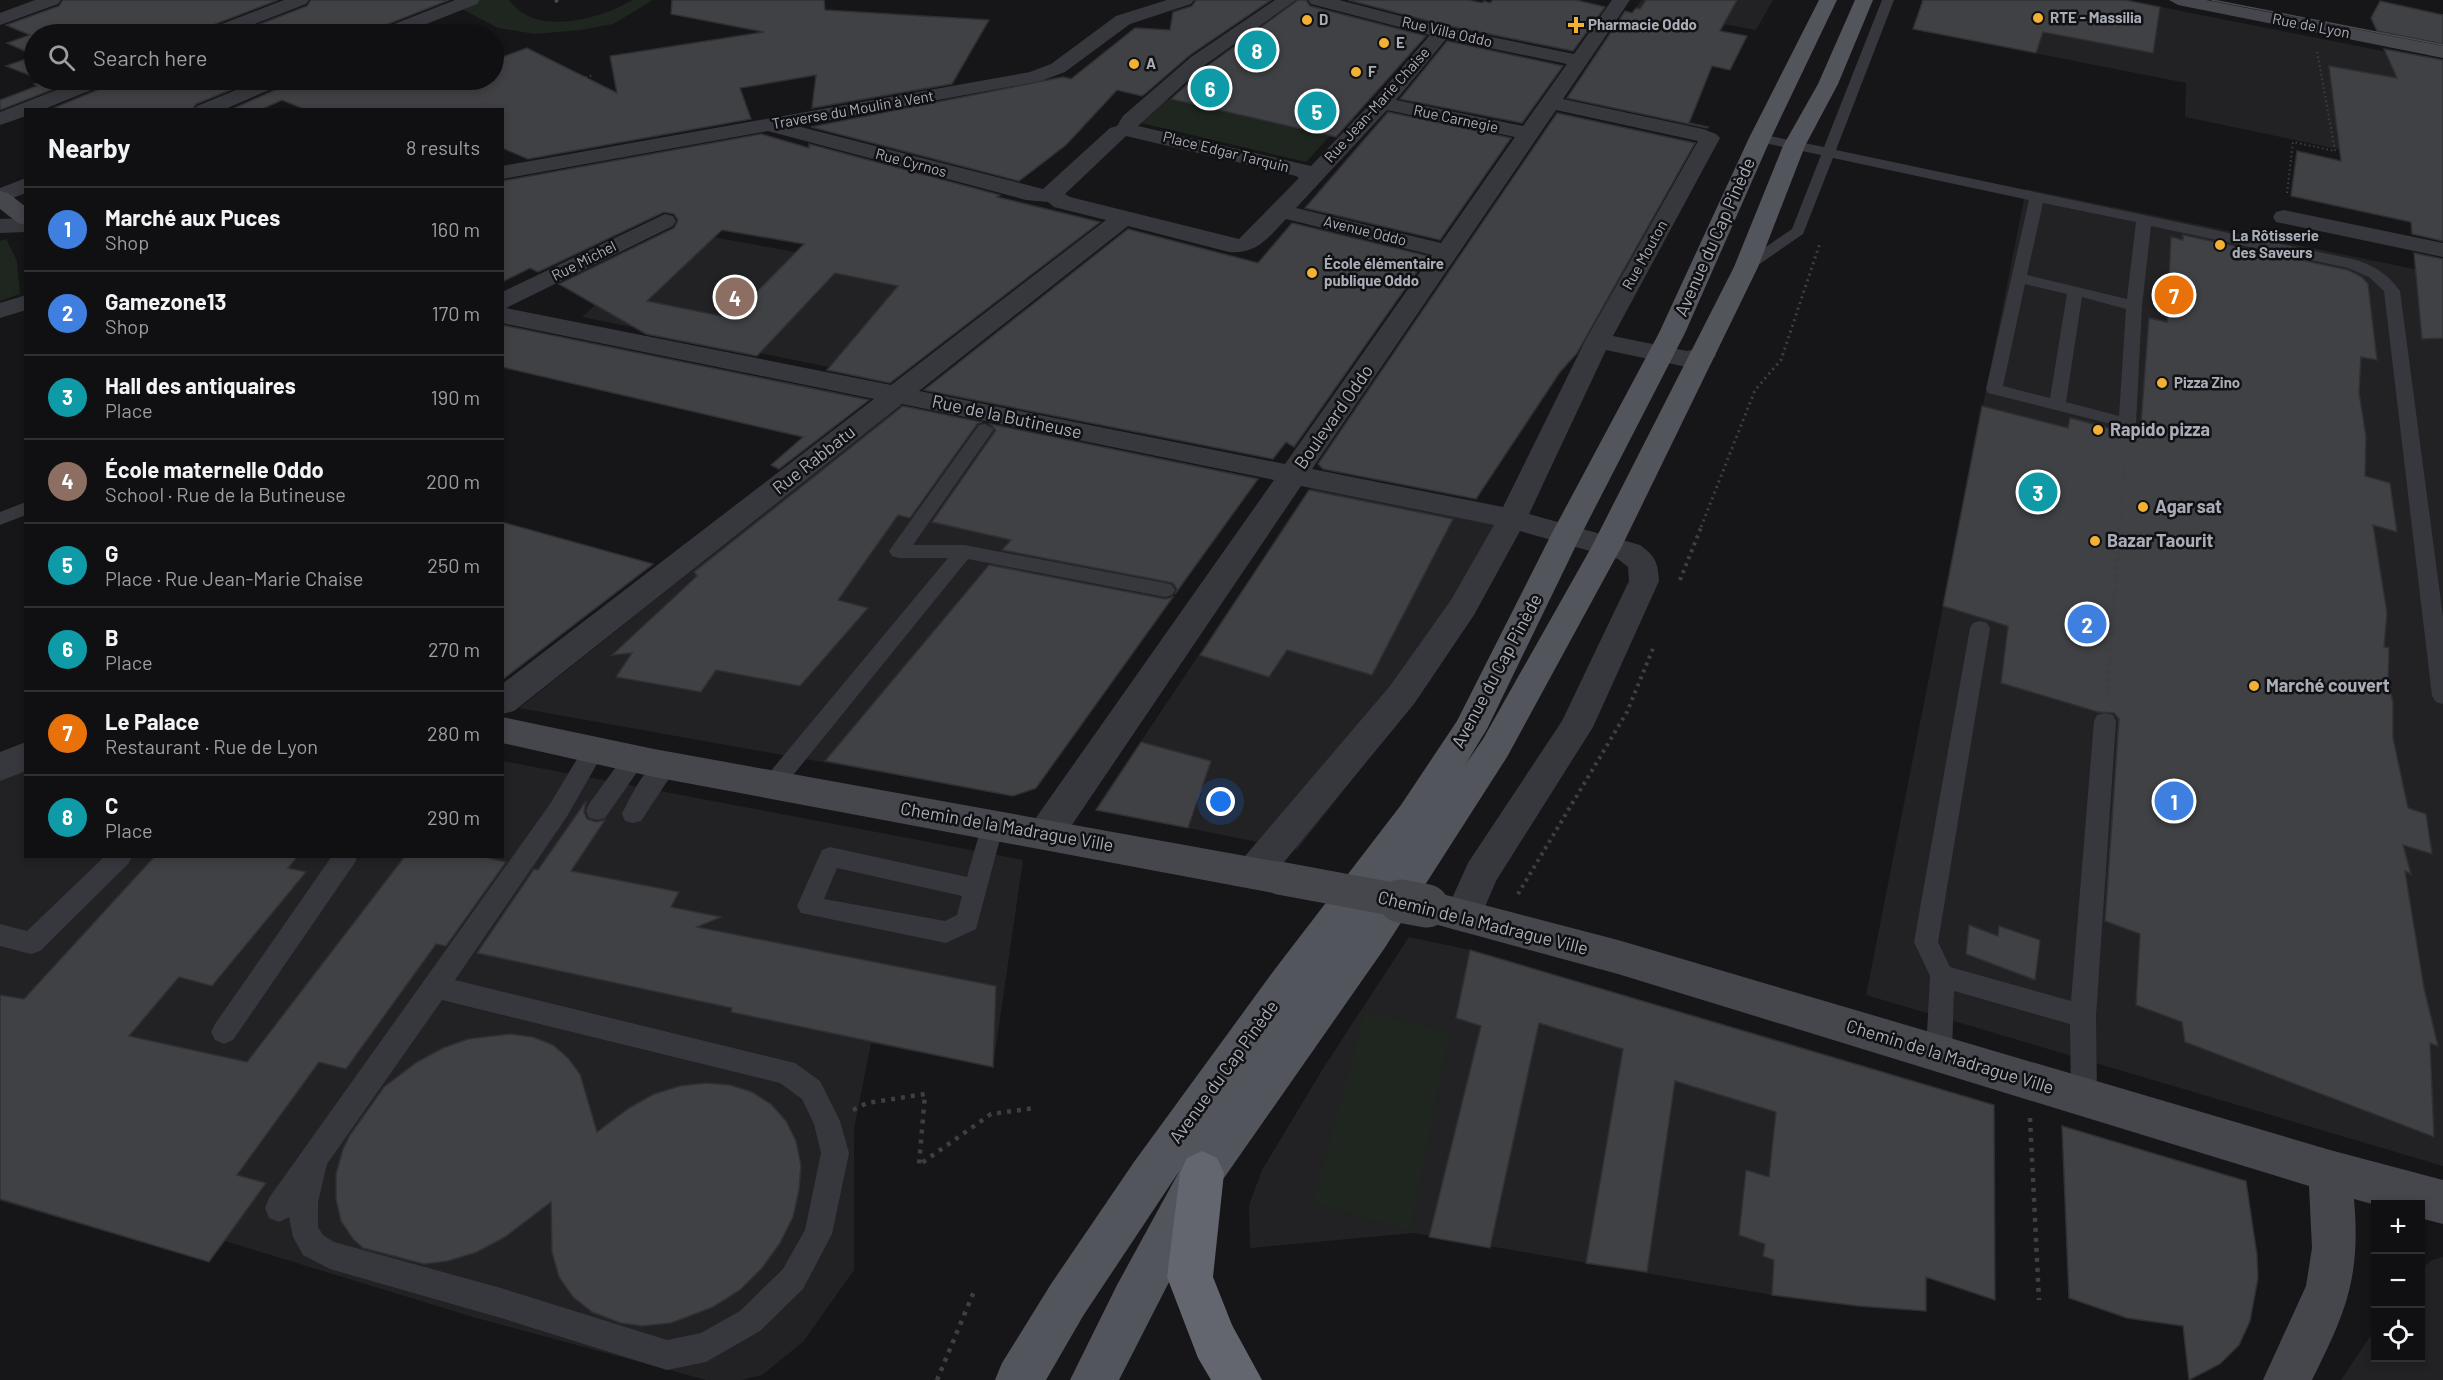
<!DOCTYPE html>
<html lang="en">
<head>
<meta charset="utf-8">
<style>
  :root { --surface:#101012; --page:#19191b; --text:#f1f3f6; --muted:#9c9d9f; --line:#303032; --accent:#f2b134 }
  body { margin:0; font-family:Barlow,sans-serif; background:var(--page); color:var(--text) }
  .controls { position:absolute; right:18px; bottom:18px; display:grid; overflow:hidden; border-radius:0px; box-shadow:0 3px 9px #0003 }
  .controls button { width:54px; height:54px; display:grid; place-items:center; padding:0; border:0; border-bottom:2px solid var(--line); background:var(--surface); color:var(--text); font:30px sans-serif }
  .you { position:absolute; left:1221px; top:802px; width:21px; height:21px; margin:-15px; border:4px solid #fff; border-radius:50%; background:#1a73e8; box-shadow:0 0 0 9px #1a73e833 }
  .badge { display:grid; place-items:center; width:39px; height:39px; border-radius:50%; background:var(--accent); color:#fff; font-size:20px; font-weight:700 }
  .pin { position:absolute; translate:-50% -50%; border:3px solid #fff; box-shadow:0 2px 6px #0006 }
  .list { margin:0; padding:0; list-style:none }
  h2 { display:flex; justify-content:space-between; align-items:center; height:78px; margin:0; padding:0 24px; font-size:26px }
  h2 small { font-size:20px; font-weight:400; color:var(--muted) }
  .list li { display:grid; grid-template-columns:39px 1fr auto; gap:18px; align-items:center; box-sizing:border-box; height:84px; padding:0 24px; border-top:2px solid var(--line) }
  .list b { display:block; font-size:22px; white-space:nowrap }
  .list p { margin:0; font-size:20px; white-space:nowrap; color:var(--muted) }
  .list em { font-size:20px; font-style:normal; color:var(--muted) }
  .icon { flex:none; width:33px; height:33px; fill:none; stroke:currentColor; stroke-width:2; stroke-linecap:round; stroke-linejoin:round }
  .map { position:relative; flex:none; width:2443px; height:1380px; overflow:hidden }
  .search { position:absolute; background:var(--surface); box-shadow:0 3px 9px #0003; left:24px; top:24px; width:480px; height:66px; display:flex; align-items:center; gap:15px; box-sizing:border-box; padding:0 21px; border-radius:33px; color:var(--muted); font-size:22px }
  .panel { position:absolute; background:var(--surface); box-shadow:0 3px 9px #0003; left:24px; top:108px; width:480px; height:750px; border-radius:0px }
  .map>svg:first-child { display:block }
  .built { fill:#222225 }
  .green { fill:#1e261f }
  .building { fill:#404145; stroke:#303034; stroke-width:1.5; fill-rule:evenodd }
  .lines { fill:none; stroke-linecap:round; stroke-linejoin:round }
  .path-far3 { stroke:#3d3f44; stroke-width:2; stroke-dasharray:1.5 3; stroke-linecap:butt }
  .path-far2 { stroke:#3d3f44; stroke-width:3; stroke-dasharray:2 4; stroke-linecap:butt }
  .path-far1 { stroke:#3d3f44; stroke-width:4; stroke-dasharray:3 4.5; stroke-linecap:butt }
  .path { stroke:#3d3f44; stroke-width:4.5; stroke-dasharray:4 6; stroke-linecap:butt }
  .lane { fill:#37383d; fill-rule:evenodd }
  .street { fill:#37383d; fill-rule:evenodd }
  .secondary { fill:#45474d; fill-rule:evenodd }
  .primary { fill:#53555c; fill-rule:evenodd }
  .highway { fill:#63666e; fill-rule:evenodd }
  .tram { stroke:#4a4c52; stroke-width:1.5 }
  .rail { stroke:#4a4c52; stroke-width:3; stroke-dasharray:4.5 4; stroke-linecap:butt }
  .secondary-bridge-far1 { stroke:#45474d; stroke-width:33 }
  .secondary-bridge { stroke:#45474d; stroke-width:43 }
  .poi-dot { fill:#f2b134; stroke:#111113; stroke-width:2 }
  .labels { text-anchor:middle; stroke-width:5; stroke-linejoin:round; paint-order:stroke }
  .far-poi-label { font-size:15px; font-weight:bold; fill:#a8adb8; stroke:#111113; text-anchor:start }
  .far-street-label { font-size:15px; fill:#a8adb8; stroke:#111113 }
  .street-label { font-size:18px; fill:#a8adb8; stroke:#111113 }
  .poi-label { font-size:18px; font-weight:bold; fill:#a8adb8; stroke:#111113; text-anchor:start }
</style>
</head>
<body>
<div class="map">
<svg width="2443" height="1380" viewBox="0 0 2443 1380">
  <rect width="100%" height="100%" fill="#161618"/>
  <g class="built">
    <path d="M1641,0H1773L1756,30L1636,8Z"/>
    <path d="M1923,0H2126L2443,63V171L2185,117L2186,83L1913,29Z"/>
    <path d="M2026,189L2443,275V1166L1866,995Z"/>
    <path d="M678,231L818,256L827,272L898,286L829,367L582,317L595,305L567,289Z"/>
    <path d="M900,405L1258,478L1036,788L1013,796L519,708Z"/>
    <path d="M1311,488L1517,529L1413,702L1297,850L1188,828L1202,793L1119,774Z"/>
    <path d="M503,761L1023,860L993,1067L871,1043L854,1129V1270L803,1342L762,1375L742,1380H706L473,1317L225,1241L209,1262L0,1201V777L25,764L26,856H502Z"/>
    <path d="M1409,937L1470,950L1792,1044L1772,1295L1414,1233L1250,1248L1249,1205L1262,1170L1324,1067Z"/>
    <path d="M2443,1257V1380H2341L2375,1329L2376,1358H2420L2421,1269L2432,1260Z"/>
  </g>
  <g class="green">
    <path d="M480,0H509C533,33 580,22 613,10C620,7 627,2 634,0C640,0 647,0 653,0L613,24L581,30L535,34L498,28L460,8Z"/>
    <path d="M1168,99L1330,136L1306,162L1141,123Z"/>
    <path d="M6,239L17,261L20,294L0,301V241Z"/>
    <path d="M1365,1011L1450,1033L1410,1231L1313,1203Z"/>
  </g>
  <g class="building">
    <path d="M63,0H278L205,28L202,34H34V55L7,43L30,35L6,25L59,6Z"/>
    <path d="M311,0H449L378,28L375,34H234L307,6Z"/>
    <path d="M672,0H824L825,10L989,20L952,84L812,108L816,75L740,88L751,119L528,159L502,148V110H306L282,100L260,110H230L284,86L288,80H494V60L527,48L617,93L610,56L764,32L671,14Z"/>
    <path d="M1196,0H1271L1190,55L1146,93L1142,96L1117,90L1066,145L1019,181L811,127L1063,77L1071,79L1135,28L1170,30L1173,12L1192,6Z"/>
    <path d="M1298,0H1306L1310,6L1426,36L1336,137L1171,99L1206,67Z"/>
    <path d="M1348,0H1468L1482,3L1484,1L1490,3L1493,0H1576L1605,7L1573,51L1444,25Z"/>
    <path d="M1646,0H1737L1720,31L1747,36L1730,70L1712,66L1689,123L1708,127L1707,128L1567,98L1625,11L1632,13L1636,8L1640,9Z"/>
    <path d="M1923,0H2125L2160,7L2153,53L2043,32L2036,53L1913,29Z"/>
    <path d="M2380,1L2443,15V44L2377,31L2371,18Z"/>
    <path d="M1447,41L1563,66L1522,123L1400,99Z"/>
    <path d="M2384,49L2443,60V241L2412,234L2411,222L2291,196L2297,151L2341,161L2329,66L2397,78Z"/>
    <path d="M34,56V77L6,66Z"/>
    <path d="M40,80H77L0,110V100L37,86L34,84L44,81Z"/>
    <path d="M111,80H255L196,104L192,110H49L107,86Z"/>
    <path d="M1388,112L1511,138L1440,240L1305,208Z"/>
    <path d="M1557,113L1695,143L1577,353L1560,372L1476,499L1323,469L1318,464Z"/>
    <path d="M761,134L809,148V144L1000,195L997,197L1100,222L890,383L827,370L898,286L835,273L757,356L646,334L559,284L674,228L678,220L674,214L664,212L538,272L530,268L502,282V181ZM722,230L804,244L731,318L647,301Z"/>
    <path d="M1292,223L1428,256L1294,447L1286,442L1273,459L924,390L1128,229L1258,263Z"/>
    <path d="M2183,235L2348,270L2362,277L2368,284L2377,360L2361,357L2359,392L2366,437L2365,476L2390,483L2397,532L2373,525L2387,613L2384,647L2389,648L2388,683L2393,702V738L2408,808L2426,814L2432,854L2403,845L2411,874L2405,871L2424,988L2438,1046L2430,1043L2434,1137L2185,1042L2182,1022L2136,1005L2140,934L2105,921L2119,719L2114,713L2098,712L2001,683L2008,626L1943,606L1982,406L2068,428L2070,418L2140,436L2149,318L2167,322L2171,237L2183,240Z"/>
    <path d="M2414,253L2443,259V338L2422,339Z"/>
    <path d="M502,325L869,400L779,469L771,465L803,437L502,367Z"/>
    <path d="M903,406L981,422L977,424L910,518L898,515L838,600L868,608L800,686L716,670L701,692L616,677L632,653L612,655L697,576L694,572Z"/>
    <path d="M990,424L1258,479L1175,594L1177,589L1173,583L1002,550L1011,540L932,522L996,430Z"/>
    <path d="M1309,490L1453,519L1372,675L1287,650L1269,677L1200,655Z"/>
    <path d="M502,522L653,564L502,680Z"/>
    <path d="M989,565L1165,599L1173,597L1036,788L1013,796L825,761Z"/>
    <path d="M1141,742L1211,761L1188,828L1096,810Z"/>
    <path d="M586,801L584,812L587,819L596,822L605,820L571,871L679,892L671,907L721,917L697,927L996,986L993,1067L731,1012L732,1008L477,953L534,869L538,870Z"/>
    <path d="M155,856H298L288,868L306,872L212,986L179,977L129,1036L247,1062L405,856H480L506,862L446,946L436,944L346,1069L319,1062L237,1175L266,1183L209,1262L0,1199V995L24,999Z"/>
    <path d="M1969,925L1998,936L1999,926L2040,940L2035,980L1966,954Z"/>
    <path d="M1470,950L1994,1105L1995,1300L1926,1277V1311L1858,1306L1772,1295L1774,1260L1763,1256L1765,1244L1739,1235L1746,1170L1769,1177L1776,1112L1675,1081L1647,1272L1586,1263L1623,1049L1539,1023L1490,1248L1429,1237L1481,1026L1456,1018Z"/>
    <path d="M510,1034L533,1037L553,1045L568,1058L580,1074L597,1132L629,1108L654,1094L680,1086L706,1083L730,1085L752,1092L771,1104L786,1121L796,1141L801,1165L799,1190L793,1217L780,1243L762,1268L740,1290L713,1307L671,1323L642,1326L621,1323L592,1312L573,1297L559,1277L552,1252L551,1202L505,1237L477,1252L448,1261L424,1264L363,1248L353,1239L341,1221L336,1199V1174L343,1149L350,1135L384,1087L417,1062L443,1048L468,1039Z"/>
    <path d="M2062,1126L2246,1181L2257,1255L2258,1278L2250,1321L2239,1345L2220,1364L2189,1380L2183,1326L2127,1318L2069,1298Z"/>
  </g>
  <g class="lines">
    <g class="path-far3">
      <path d="M1232,69L1354,94"/>
      <path d="M492,110L593,75"/>
      <path d="M2287,193L2293,142L2335,151L2317,51"/>
    </g>
    <g class="path-far2">
      <path d="M1701,527L1755,390L1781,360L1820,243"/>
      <path d="M2120,527L2126,444"/>
    </g>
    <g class="path-far1">
      <path d="M1680,580L1702,525"/>
      <path d="M2107,696L2120,525"/>
      <path d="M1518,894L1627,712L1654,646"/>
    </g>
    <g class="path">
      <path d="M853,1110L867,1103L925,1094L919,1165L991,1114L1035,1108"/>
      <path d="M2030,1118L2039,1300"/>
      <path d="M937,1380L975,1289"/>
    </g>
    <g class="lane">
      <path d="M1882,0H1894L1836,150L2352,259C2372,264 2388,274 2400,291L2443,617V704L2436,702L2432,696L2384,291L2369,277L2348,268L2151,226L2142,306L2136,423L2127,428L1988,393L1986,389L2029,200L1833,158L1803,234L1751,270H1741L1738,267L1741,264L1792,229L1821,155L1755,141L1753,138L1760,134L1824,147ZM2043,203L2136,222L2127,299L2027,275ZM2025,284L2067,294L2050,398L2003,386ZM2082,297L2126,309L2119,416L2066,402Z"/>
      <path d="M985,424L994,429L913,545H964L1165,583L1172,585L1175,590L1172,595L1165,597L968,559L781,790L773,793L765,790L762,784L765,778L948,558H899L892,556L889,551L979,425Z"/>
      <path d="M26,502V515L0,525V512Z"/>
      <path d="M1980,621L1987,623L1990,628L1938,942L1950,967L2071,1001L2094,721L2097,715L2105,713L2113,715L2116,721L2096,1016L2097,1097L2093,1106L2084,1110L2075,1106L2071,1097L2070,1024L1954,991L1952,1052L1948,1061L1939,1064L1930,1061L1926,1052L1930,976L1914,942L1970,628L1973,623Z"/>
      <path d="M594,741L602,744L605,750L566,818L455,980L795,1063L820,1081L840,1121L849,1153L832,1234L803,1289L760,1331L706,1362L667,1370L501,1318L330,1269L303,1255L293,1237L289,1217L279,1222L269,1218L265,1208L269,1198L550,804L586,744ZM442,1000L780,1083L802,1099L814,1124L821,1153L805,1230L783,1269L740,1311L701,1333L667,1340L501,1288L334,1242L323,1235L318,1227V1202L327,1164Z"/>
      <path d="M634,750L642,753L645,759L642,765L605,818L597,820L589,818L586,811L589,804L626,753Z"/>
      <path d="M666,756L674,759L677,765L674,771L641,821L633,823L625,821L622,814C631,796 646,763 666,756Z"/>
      <path d="M993,815L1001,817L1004,824L976,929L946,943L801,913L797,906L822,850L830,847L967,877L982,824L985,817ZM837,868L962,896L957,915L945,921L824,899Z"/>
      <path d="M105,856H132L129,863L40,951L31,954L0,946V924L27,931Z"/>
      <path d="M332,856H356V861L233,1040L224,1044L215,1040L211,1032L215,1024Z"/>
    </g>
    <g class="street">
      <path d="M35,0H61L58,4L0,25V13Z"/>
      <path d="M284,0H309L306,4L229,34H204L206,30Z"/>
      <path d="M455,0H480L477,4L401,34H377L379,30Z"/>
      <path d="M1167,0H1194L1191,4L1130,24L1065,72L1041,81L797,126L1043,189L1110,128L1117,126L1123,116L1191,57L1275,0H1296L1205,65L1138,126L1311,166L1375,99L1430,35L1311,4L1308,0H1339L1443,27L1574,54L1612,0H1630L1563,99L1703,129L1716,134L1720,138L1613,336L1687,351L1703,347L1712,350L1716,355L1712,360L1687,367L1606,350L1529,514L1640,545C1655,556 1658,562 1659,581L1593,727L1496,881L1476,928L1463,932L1450,928L1444,916L1468,863L1562,721L1629,581L1628,567L1618,559L1520,531L1474,615L1414,704L1266,884L1253,889L1240,884L1235,873L1240,862L1390,686L1451,600L1494,525L1301,486L1059,844L1046,848L1033,844L1028,833L1033,822L1274,480L902,404L514,711L502,714V684L874,399L502,323V292L665,214L673,216L676,221L673,226L506,308L891,385L1106,220L1054,207L1048,202L1026,200L768,131L502,179V166L1030,72L1051,64L1116,16ZM1446,39L1567,64L1523,126L1396,100ZM1387,110L1515,137L1441,243L1296,208ZM1556,110L1698,141L1585,341L1503,507L1312,469ZM1126,136L1296,176L1299,178L1239,239L1070,197L1065,194ZM1286,219L1432,255L1285,464L919,391L1128,226L1229,252C1257,254 1268,238 1286,219Z"/>
      <path d="M82,80H109L106,84L42,110H26V116L0,125V112Z"/>
      <path d="M260,80H286L283,84L223,110H194L197,106Z"/>
      <path d="M26,178V193L0,203V188Z"/>
      <path d="M2284,210L2443,243V257L2276,222L2273,217L2276,212Z"/>
      <path d="M26,218V232L0,233V219Z"/>
      <path d="M26,295V310L0,318V303Z"/>
      <path d="M26,742V771L0,781V752Z"/>
    </g>
    <g class="secondary">
      <path d="M2169,0H2206L2443,46V58L2178,5Z"/>
      <path d="M0,191L8,193L26,207V225L18,223L0,209Z"/>
      <path d="M502,717L654,749L1279,862L1292,867L1298,878L1292,889L1279,894L654,777L502,743Z"/>
      <path d="M1427,890L1618,940L2330,1150L2443,1180V1224L2420,1218V1204L2376,1205L2354,1199C2361,1277 2346,1312 2312,1380H2263L2306,1286L2312,1248L2309,1186L1618,974L1427,922L1414,917L1408,906L1414,895Z"/>
    </g>
    <path class="primary" d="M1819,0H1837L1771,138L1685,333L1582,533L1487,729L1465,765L1483,739L1592,546L1734,267L1783,146L1818,84L1855,0H1873L1838,84L1805,146L1758,267L1622,546L1507,757L1384,949L1217,1188L1119,1380H1070L1117,1285L1180,1170L1083,1316L1046,1380H995L1002,1363L1051,1284L1134,1162L1275,969L1401,805L1457,721L1552,533L1659,333L1749,138Z"/>
    <path class="highway" d="M1202,1151L1217,1158L1224,1173L1213,1277L1232,1325L1262,1380H1211L1198,1358L1167,1277L1180,1173L1187,1158Z"/>
    <path class="tram" d="M2212,0L2443,45"/>
    <path class="rail" d="M555,2L558,0"/>
    <path class="secondary-bridge-far1" d="M1279,878L1408,902"/>
    <path class="secondary-bridge" d="M1400,901L1427,906"/>
  </g>
  <g class="poi-dot">
    <circle cx="2038" cy="18" r="6"/>
    <circle cx="1307" cy="20" r="6"/>
    <path d="M1573 16h6v6h6v6h-6v6h-6v-6h-6v-6h6z"/>
    <circle cx="1384" cy="43" r="6"/>
    <circle cx="1134" cy="64" r="6"/>
    <circle cx="1356" cy="72" r="6"/>
    <circle cx="2220" cy="245" r="6"/>
    <circle cx="1312" cy="273" r="6"/>
    <circle cx="2162" cy="383" r="6"/>
    <circle cx="2098" cy="430" r="6"/>
    <circle cx="2143" cy="507" r="6"/>
    <circle cx="2095" cy="541" r="6"/>
    <circle cx="2254" cy="686" r="6"/>
  </g>
  <g class="labels">
    <g class="far-poi-label">
      <text x="2050" y="23">RTE - Massilia</text>
      <text x="1319" y="25">D</text>
      <text x="1588" y="30">Pharmacie Oddo</text>
      <text x="1396" y="48">E</text>
      <text x="1146" y="69">A</text>
      <text x="1368" y="77">F</text>
      <text x="2232" y="241">La Rôtisserie<tspan x="2232" dy="17">des Saveurs</tspan></text>
      <text x="1324" y="269">École élémentaire<tspan x="1324" dy="17">publique Oddo</tspan></text>
      <text x="2174" y="388">Pizza Zino</text>
    </g>
    <g class="far-street-label">
      <text transform="translate(2311 26) rotate(11)" y="5">Rue de Lyon</text>
      <text transform="translate(1447 32) rotate(13)" y="5">Rue Villa Oddo</text>
      <text transform="translate(1377 105) rotate(-48)" y="5">Rue Jean-Marie Chaise</text>
      <text transform="translate(853 110) rotate(-10)" y="5">Traverse du Moulin à Vent</text>
      <text transform="translate(1456 119) rotate(12)" y="5">Rue Carnegie</text>
      <text transform="translate(1226 152) rotate(14)" y="5">Place Edgar Tarquin</text>
      <text transform="translate(911 163) rotate(15)" y="5">Rue Cyrnos</text>
      <text transform="translate(1365 231) rotate(14)" y="5">Avenue Oddo</text>
      <text transform="translate(1645 255) rotate(-61)" y="5">Rue Mouton</text>
      <text transform="translate(584 261) rotate(-27)" y="5">Rue Michel</text>
    </g>
    <g class="street-label">
      <text transform="translate(1715 237) rotate(-66)" y="6">Avenue du Cap Pinède</text>
      <text transform="translate(1007 417) rotate(12)" y="6">Rue de la Butineuse</text>
      <text transform="translate(1334 417) rotate(-55)" y="6">Boulevard Oddo</text>
      <text transform="translate(814 460) rotate(-38)" y="6">Rue Rabbatu</text>
      <text transform="translate(1497 671) rotate(-62)" y="6">Avenue du Cap Pinède</text>
      <text transform="translate(1007 827) rotate(10)" y="6">Chemin de la Madrague Ville</text>
      <text transform="translate(1483 923) rotate(14)" y="6">Chemin de la Madrague Ville</text>
      <text transform="translate(1950 1057) rotate(17)" y="6">Chemin de la Madrague Ville</text>
      <text transform="translate(1224 1072) rotate(-54)" y="6">Avenue du Cap Pinède</text>
    </g>
    <g class="poi-label">
      <text x="2110" y="436">Rapido pizza</text>
      <text x="2155" y="513">Agar sat</text>
      <text x="2107" y="547">Bazar Taourit</text>
      <text x="2266" y="692">Marché couvert</text>
    </g>
  </g>
</svg>
<div class="controls">
<button>+</button>
<button>−</button>
<button><svg class="icon" aria-label="locate" viewBox="0 0 24 24"><circle cx="12" cy="12" r="6"/><path d="M12 2v4M12 18v4M2 12h4M18 12h4"/></svg></button>
</div>
<div class="you"></div>
<div class="pin badge" style="left:2174px;top:801px;background:#3f7fe0">1</div>
<div class="pin badge" style="left:2087px;top:624px;background:#3f7fe0">2</div>
<div class="pin badge" style="left:2038px;top:492px;background:#0f9aa8">3</div>
<div class="pin badge" style="left:735px;top:297px;background:#8d6e63">4</div>
<div class="pin badge" style="left:1317px;top:111px;background:#0f9aa8">5</div>
<div class="pin badge" style="left:1210px;top:88px;background:#0f9aa8">6</div>
<div class="pin badge" style="left:2174px;top:295px;background:#e8710a">7</div>
<div class="pin badge" style="left:1257px;top:50px;background:#0f9aa8">8</div>
<div class="search"><svg class="icon" aria-label="search" viewBox="0 0 24 24"><circle cx="10" cy="10" r="6"/><path d="M15 15l6 6"/></svg>Search here</div>
<section class="panel">
<h2>Nearby<small>8 results</small></h2>
<ul class="list">
<li><span class="badge" style="background:#3f7fe0">1</span><div><b>Marché aux Puces</b><p>Shop</p></div><em>160 m</em></li>
<li><span class="badge" style="background:#3f7fe0">2</span><div><b>Gamezone13</b><p>Shop</p></div><em>170 m</em></li>
<li><span class="badge" style="background:#0f9aa8">3</span><div><b>Hall des antiquaires</b><p>Place</p></div><em>190 m</em></li>
<li><span class="badge" style="background:#8d6e63">4</span><div><b>École maternelle Oddo</b><p>School · Rue de la Butineuse</p></div><em>200 m</em></li>
<li><span class="badge" style="background:#0f9aa8">5</span><div><b>G</b><p>Place · Rue Jean-Marie Chaise</p></div><em>250 m</em></li>
<li><span class="badge" style="background:#0f9aa8">6</span><div><b>B</b><p>Place</p></div><em>270 m</em></li>
<li><span class="badge" style="background:#e8710a">7</span><div><b>Le Palace</b><p>Restaurant · Rue de Lyon</p></div><em>280 m</em></li>
<li><span class="badge" style="background:#0f9aa8">8</span><div><b>C</b><p>Place</p></div><em>290 m</em></li>
</ul>
</section>
</div>
</body>
</html>
